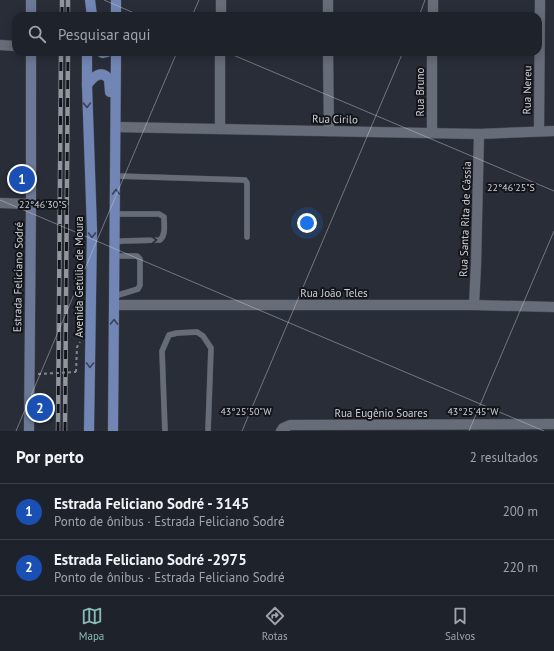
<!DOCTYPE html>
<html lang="pt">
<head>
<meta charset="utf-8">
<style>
  :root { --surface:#1e222a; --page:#2b2f36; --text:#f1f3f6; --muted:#a1a4a8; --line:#3c3f47; --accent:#8bbbb9 }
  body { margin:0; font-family:"PT Sans",sans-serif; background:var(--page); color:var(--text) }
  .you { position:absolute; left:307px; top:223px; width:14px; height:14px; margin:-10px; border:3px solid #fff; border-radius:50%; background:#1a73e8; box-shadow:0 0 0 6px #1a73e833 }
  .badge { display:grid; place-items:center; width:26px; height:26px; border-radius:50%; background:var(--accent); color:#fff; font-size:13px; font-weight:700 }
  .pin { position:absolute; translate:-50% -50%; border:2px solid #fff; box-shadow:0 1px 4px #0006 }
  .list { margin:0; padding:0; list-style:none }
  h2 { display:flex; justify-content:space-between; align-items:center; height:52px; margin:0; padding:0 16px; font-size:17px }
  h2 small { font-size:13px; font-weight:400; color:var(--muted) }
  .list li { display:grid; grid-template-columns:26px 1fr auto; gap:12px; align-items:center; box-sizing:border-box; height:56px; padding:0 16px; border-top:1px solid var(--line) }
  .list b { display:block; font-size:15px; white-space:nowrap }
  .list p { margin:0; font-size:13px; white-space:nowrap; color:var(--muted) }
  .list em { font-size:13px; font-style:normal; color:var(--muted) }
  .icon { flex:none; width:22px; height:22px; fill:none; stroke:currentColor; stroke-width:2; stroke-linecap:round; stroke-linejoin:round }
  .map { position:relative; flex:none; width:554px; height:431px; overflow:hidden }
  .search { position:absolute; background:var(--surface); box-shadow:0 2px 10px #0003; left:12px; right:12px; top:12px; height:44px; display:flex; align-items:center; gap:10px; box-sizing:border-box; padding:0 14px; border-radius:12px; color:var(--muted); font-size:15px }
  .sheet { height:164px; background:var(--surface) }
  nav { display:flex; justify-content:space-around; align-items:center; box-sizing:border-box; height:56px; border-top:1px solid var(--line); background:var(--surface); font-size:11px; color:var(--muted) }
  nav a { display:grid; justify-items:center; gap:2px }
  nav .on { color:var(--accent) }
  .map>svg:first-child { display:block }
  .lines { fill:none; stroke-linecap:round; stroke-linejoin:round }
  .lane-casing { stroke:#464a53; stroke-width:6 }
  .street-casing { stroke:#464a53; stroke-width:11 }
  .secondary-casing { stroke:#464a53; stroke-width:11 }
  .primary-casing { stroke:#464a53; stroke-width:11 }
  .path { stroke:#83878f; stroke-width:2; stroke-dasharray:3 3; stroke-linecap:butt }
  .lane { stroke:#666c78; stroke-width:5.5 }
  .street { stroke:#666c78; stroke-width:10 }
  .secondary { stroke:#6b7996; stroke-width:10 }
  .primary { stroke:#7186b5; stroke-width:10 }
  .rail-casing { stroke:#91959e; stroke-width:4.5 }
  .rail { stroke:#13151a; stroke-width:3; stroke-dasharray:9; stroke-linecap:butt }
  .path-bridge { stroke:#83878f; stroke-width:2; stroke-dasharray:3 3; stroke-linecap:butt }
  .oneway { stroke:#394258 }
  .oneway2 { stroke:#282b32 }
  .ticks { fill:none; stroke:#ced1d8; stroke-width:1; stroke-opacity:0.45 }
  .labels { text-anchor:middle; stroke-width:4; stroke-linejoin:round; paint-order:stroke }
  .street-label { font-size:11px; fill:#ced1d8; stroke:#13151a }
  .ticks-label { font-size:10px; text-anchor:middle; fill:#ced1d8; stroke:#13151a; stroke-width:4; stroke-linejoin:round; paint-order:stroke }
</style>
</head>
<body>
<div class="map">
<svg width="554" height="431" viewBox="0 0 554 431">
  <rect width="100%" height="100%" fill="#282d38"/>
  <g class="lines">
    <g class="lane-casing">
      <g id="lane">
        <path d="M116,176L245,180L247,183V237"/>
        <path d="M115,242L123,241L160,240C166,235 164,225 164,217L159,214H116"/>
        <path d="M115,296L138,289L140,285V259L137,256H115"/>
        <path d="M165,431L162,351L169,335L177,333L197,332L203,336L211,348L208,431"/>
      </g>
    </g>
    <g class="street-casing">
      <g id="street">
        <path d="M328,0V16"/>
        <path d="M221,16V0"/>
        <path d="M433,16V0"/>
        <path d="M0,45L16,46"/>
        <path d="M328,52L329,131"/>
        <path d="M116,127L479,134L554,131"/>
        <path d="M220,129V52"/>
        <path d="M539,131L540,0"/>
        <path d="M432,133V52"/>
        <path d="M0,203L31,204"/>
        <path d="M115,305H474L554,307"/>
        <path d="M474,305L476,265L479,134"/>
        <path d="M281,431L283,428L290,425L554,424"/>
      </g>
    </g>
    <g class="secondary-casing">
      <g id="secondary">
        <path d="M31,16V0"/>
        <path d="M29,431L31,204V52"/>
      </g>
    </g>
    <g class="primary-casing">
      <g id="primary">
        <path d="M90,0L92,16"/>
        <path d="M116,0V16"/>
        <path d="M87,52V85L92,230L89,431"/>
        <path d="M101,52L103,53L107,52"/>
        <path d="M87,85C93,77 101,69 109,79L110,92"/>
        <path d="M113,431L116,52"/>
      </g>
    </g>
    <path class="path" d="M76,372L77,347L80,342"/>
    <use href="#lane" class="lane"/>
    <use href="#street" class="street"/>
    <use href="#secondary" class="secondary"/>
    <use href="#primary" class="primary"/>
    <g class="rail-casing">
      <g id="rail">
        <path d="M62,16V0"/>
        <path d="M68,16V0"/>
        <path d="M58,431L61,52"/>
        <path d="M65,431L68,52"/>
      </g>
    </g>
    <use href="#rail" class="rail"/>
    <path class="path-bridge" d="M38,374L76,372"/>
  </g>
  <defs><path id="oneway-chevron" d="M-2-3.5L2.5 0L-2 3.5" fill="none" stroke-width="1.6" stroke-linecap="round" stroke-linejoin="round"/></defs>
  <g class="oneway">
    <use href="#oneway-chevron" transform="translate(87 105) rotate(88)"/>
    <use href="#oneway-chevron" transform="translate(116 192) rotate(-90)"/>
    <use href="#oneway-chevron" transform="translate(92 235) rotate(90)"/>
    <use href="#oneway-chevron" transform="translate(114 322) rotate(-89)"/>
    <use href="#oneway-chevron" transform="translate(90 365) rotate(91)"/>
  </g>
  <use class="oneway2" href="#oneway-chevron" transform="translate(154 240) rotate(-4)"/>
  <path class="ticks" d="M104,0L141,16M192,16L199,0M419,16L425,0M226,52L554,191M0,200L544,431M16,431L177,52M242,431L403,52M469,431L554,231"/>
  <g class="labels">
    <g class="street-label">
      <text transform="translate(527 90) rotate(-89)" y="4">Rua Nereu</text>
      <text transform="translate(420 92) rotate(-90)" y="4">Rua Bruno</text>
      <text transform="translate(335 119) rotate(1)" y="4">Rua Cirilo</text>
      <text transform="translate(465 219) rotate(-88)" y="4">Rua Santa Rita de Cássia</text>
      <text transform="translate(18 277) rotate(-89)" y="4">Estrada Feliciano Sodré</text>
      <text transform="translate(79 277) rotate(-90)" y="4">Avenida Getúlio de Moura</text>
      <text x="334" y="297">Rua João Teles</text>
      <text x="381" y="417">Rua Eugênio Soares</text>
    </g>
  </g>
  <g class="ticks-label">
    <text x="511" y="191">22°46'25"S</text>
    <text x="43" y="208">22°46'30"S</text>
    <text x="246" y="415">43°25'50"W</text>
    <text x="473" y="415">43°25'45"W</text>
  </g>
</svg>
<div class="you"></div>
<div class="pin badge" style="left:22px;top:179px;background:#1a4fb4">1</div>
<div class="pin badge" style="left:40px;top:408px;background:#1a4fb4">2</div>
<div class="search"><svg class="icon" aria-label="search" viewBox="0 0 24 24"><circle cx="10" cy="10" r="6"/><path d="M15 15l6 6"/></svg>Pesquisar aqui</div>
</div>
<section class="sheet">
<h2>Por perto<small>2 resultados</small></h2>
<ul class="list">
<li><span class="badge" style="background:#1a4fb4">1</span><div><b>Estrada Feliciano Sodré - 3145</b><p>Ponto de ônibus · Estrada Feliciano Sodré</p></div><em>200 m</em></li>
<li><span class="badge" style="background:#1a4fb4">2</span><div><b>Estrada Feliciano Sodré -2975</b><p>Ponto de ônibus · Estrada Feliciano Sodré</p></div><em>220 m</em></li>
</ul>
</section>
<nav>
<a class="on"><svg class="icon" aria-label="map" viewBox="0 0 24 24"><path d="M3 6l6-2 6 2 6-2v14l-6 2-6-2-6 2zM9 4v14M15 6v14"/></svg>Mapa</a>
<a><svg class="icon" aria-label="directions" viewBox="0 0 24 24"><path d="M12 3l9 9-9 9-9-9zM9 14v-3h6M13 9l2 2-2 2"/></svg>Rotas</a>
<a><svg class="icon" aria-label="saved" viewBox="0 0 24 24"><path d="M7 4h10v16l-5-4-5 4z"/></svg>Salvos</a>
</nav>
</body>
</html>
